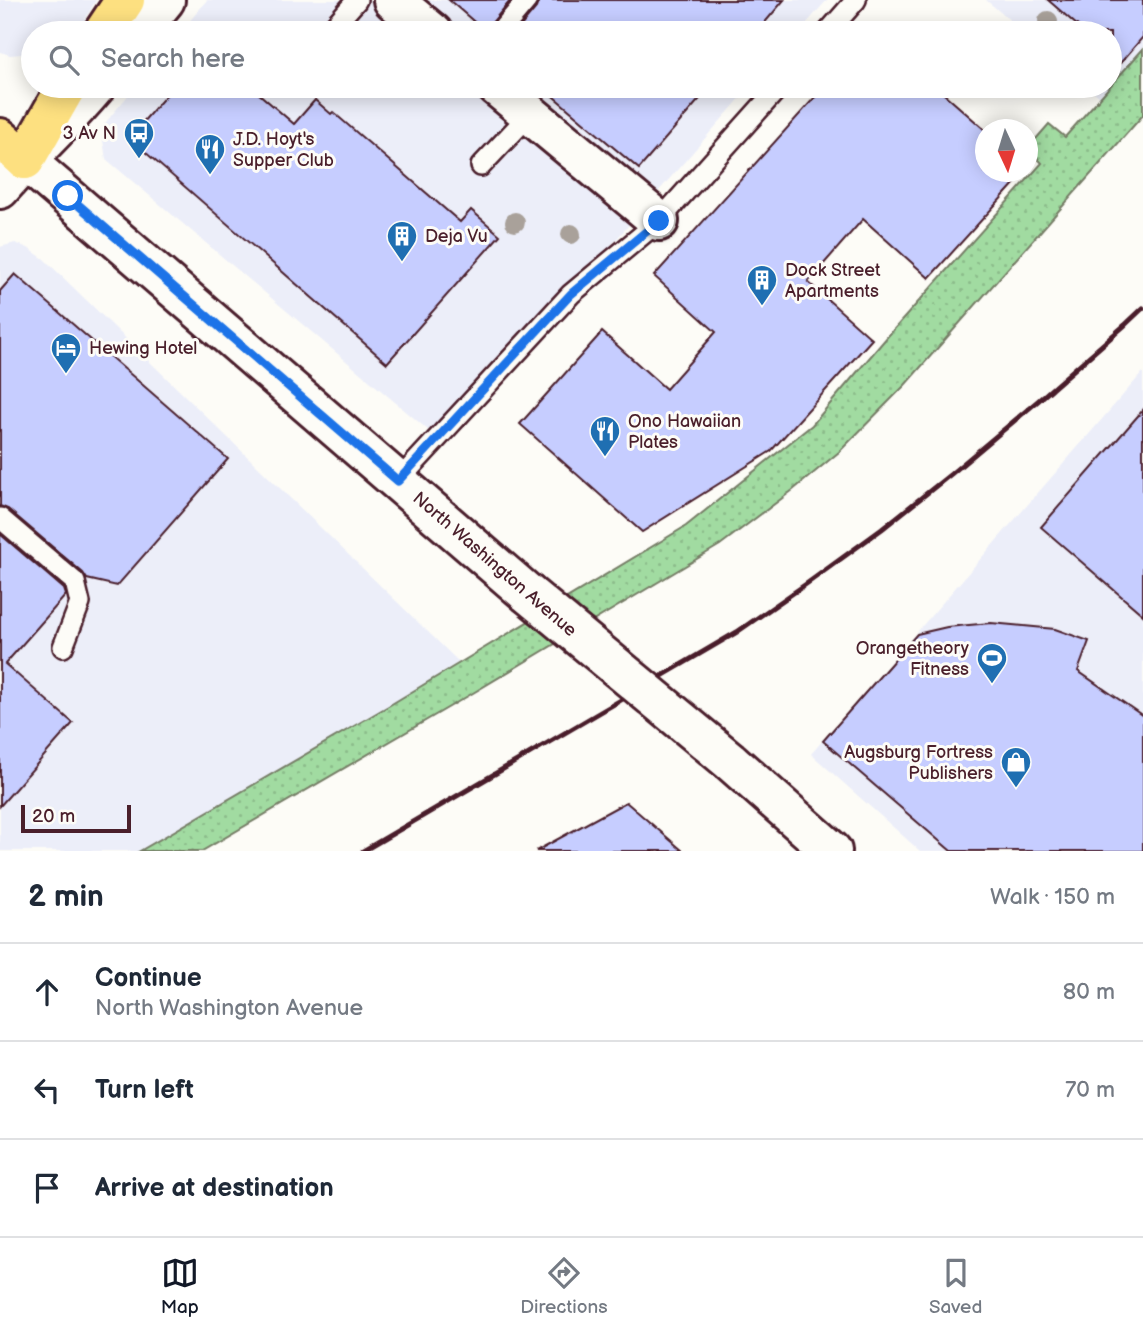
<!DOCTYPE html>
<html lang="en">
<head>
<meta charset="utf-8">
<style>
  :root { --surface:#fff; --page:#f2f2f3; --text:#1f2937; --muted:#747a83; --line:#e0e1e3; --accent:#111827 }
  body { margin:0; font-family:"Balsamiq Sans",sans-serif; background:var(--page); color:var(--text) }
  .compass { position:absolute; left:975px; top:119px; width:63px; height:63px; border-radius:50%; background:var(--surface); box-shadow:0 4px 18px #0003; rotate:176deg }
  .scale { position:absolute; left:21px; bottom:18px; width:110px; box-sizing:border-box; padding-left:7px; border:4px solid #4a1f2b; border-top:0; font-size:19px; line-height:24px; white-space:nowrap; color:#4a1f2b; -webkit-text-stroke:5px #fdfcf7; paint-order:stroke }
  .stop { position:absolute; width:21px; height:21px; margin:-16px; border:5px solid #1a73e8; border-radius:50%; background:#fff }
  .stop.end { background:#1a73e8; border-color:#fff; box-shadow:0 2px 7px #0008 }
  .list { margin:0; padding:0; list-style:none }
  h2 { display:flex; justify-content:space-between; align-items:center; height:91px; margin:0; padding:0 28px; font-size:30px }
  h2 small { font-size:23px; font-weight:400; color:var(--muted) }
  .list li { display:grid; grid-template-columns:46px 1fr auto; gap:21px; align-items:center; box-sizing:border-box; height:98px; padding:0 28px; border-top:2px solid var(--line) }
  .list b { display:block; font-size:26px; white-space:nowrap }
  .list p { margin:0; font-size:23px; white-space:nowrap; color:var(--muted) }
  .list em { font-size:23px; font-style:normal; color:var(--muted) }
  .icon { flex:none; width:38px; height:38px; fill:none; stroke:currentColor; stroke-width:2; stroke-linecap:round; stroke-linejoin:round }
  .map { position:relative; flex:none; width:1143px; height:851px; overflow:hidden }
  .search { position:absolute; background:var(--surface); box-shadow:0 4px 18px #0003; left:21px; right:21px; top:21px; height:77px; display:flex; align-items:center; gap:18px; box-sizing:border-box; padding:0 24px; border-radius:38px; color:var(--muted); font-size:26px }
  .sheet { height:385px; background:var(--surface) }
  nav { display:flex; justify-content:space-around; align-items:center; box-sizing:border-box; height:98px; border-top:2px solid var(--line); background:var(--surface); font-size:19px; color:var(--muted) }
  nav a { display:grid; justify-items:center; gap:4px }
  nav .on { color:var(--accent) }
  .map>svg:first-child { display:block }
  .built { fill:#eceef9 }
  .park { fill:url(#park-dots); stroke:#767d66; stroke-width:2 }
  .building { fill:#c6cdff; stroke:#4a1f2b; stroke-width:2 }
  .lines { fill:none; stroke-linecap:round; stroke-linejoin:round }
  .lane-casing { stroke:#4a1f2b; stroke-width:24 }
  .street-casing { stroke:#4a1f2b; stroke-width:44 }
  .secondary-casing { stroke:#4a1f2b; stroke-width:44 }
  .primary-casing { stroke:#4a1f2b; stroke-width:44 }
  .highway-casing { stroke:#4a1f2b; stroke-width:44 }
  .lane { stroke:#fdfcf7; stroke-width:19 }
  .street { stroke:#fdfcf7; stroke-width:38 }
  .secondary { stroke:#fdfcf7; stroke-width:38 }
  .primary { stroke:#fde080; stroke-width:38 }
  .highway { stroke:#fde080; stroke-width:38 }
  .rail { stroke:#4a1f2b; stroke-width:5 }
  .secondary-bridge-casing { stroke:#4a1f2b; stroke-width:44; stroke-linecap:butt }
  .secondary-bridge { stroke:#fdfcf7; stroke-width:38 }
  .tree { fill:#a9a19a }
  .route { stroke:#1a73e8; stroke-width:9 }
  .labels { text-anchor:middle; stroke-width:6; stroke-linejoin:round; paint-order:stroke }
  .poi-label { font-size:18px; fill:#4a1f2b; stroke:#fdfcf7; text-anchor:start }
  .street-label { font-size:18px; fill:#4a1f2b; stroke:#fdfcf7 }
</style>
</head>
<body>
<div class="map">
<svg width="1143" height="851" viewBox="0 0 1143 851">
  <defs>
    <pattern id="park-dots" width="8" height="8" patternUnits="userSpaceOnUse" patternTransform="scale(1.75)"><rect width="8" height="8" fill="#a1dba1"/><path d="M2 2h.1M6 6h.1" fill="none" stroke="#8cbc8b" stroke-width="1.8" stroke-linecap="round"/></pattern>
  </defs>
  <rect width="100%" height="100%" fill="#fdfcf7"/>
  <filter id="ink" filterUnits="userSpaceOnUse"><feTurbulence type="fractalNoise" baseFrequency=".0143" numOctaves="2"/><feDisplacementMap in="SourceGraphic" scale="14" xChannelSelector="R" yChannelSelector="G"/><feConvolveMatrix kernelMatrix="1 2 1 2 8 2 1 2 1" color-interpolation-filters="sRGB"/></filter>
  <g filter="url(#ink)">
    <g class="built">
      <path d="M0,0H96L77,33H33V53L10,55L0,52Z"/>
      <path d="M207,0H827L798,33H180Z"/>
      <path d="M986,0H1143V49L1100,97L1087,86H1110V33H1025Z"/>
      <path d="M136,86H751L440,440L106,159L101,128Z"/>
      <path d="M15,243L28,248L44,259L459,662L390,705L140,851H0V247Z"/>
      <path d="M1143,372V851H920L811,754Z"/>
    </g>
    <path class="park" d="M1143,49V115L905,385L839,452L793,490L720,545L468,696L202,851H140L390,705L686,526L812,425L888,336L1042,163L1028,148L1049,124L1065,137Z"/>
    <g class="building">
      <path d="M449,0H511L490,25L487,33Z"/>
      <path d="M539,0H784L756,33H515L536,8Z"/>
      <path d="M1048,0H1143V37L1110,75V33H1086Z"/>
      <path d="M174,86H250L294,124L315,100L331,114L333,112L460,222L471,210L500,235L387,363L129,138Z"/>
      <path d="M541,86H711L639,169Z"/>
      <path d="M825,86H935L985,130V172H1025L929,278L863,219L808,282L872,339L771,451L642,532L520,424L602,332L666,389L716,332L654,276Z"/>
      <path d="M15,274L228,459L117,586L87,579L83,573L8,509L0,506V291Z"/>
      <path d="M1143,410V615L1041,527Z"/>
      <path d="M0,534L64,589L66,595L5,664L73,723L0,806Z"/>
      <path d="M991,623L1055,629L1089,641L1078,671L1143,716V851H951L823,741L917,634L947,627Z"/>
      <path d="M626,802L683,851H536Z"/>
    </g>
    <g class="lines">
      <g class="lane-casing">
        <g id="lane">
          <path d="M328,33L357,0"/>
          <path d="M499,33L527,0"/>
          <path d="M827,33L856,0"/>
          <path d="M481,166L530,114"/>
          <path d="M398,481L571,294L659,221L780,86"/>
          <path d="M0,518L75,582L80,603L63,647"/>
        </g>
      </g>
      <g class="street-casing">
        <g id="street">
          <path d="M393,0L433,33"/>
          <path d="M496,86L659,221"/>
        </g>
      </g>
      <g class="secondary-casing">
        <g id="secondary">
          <path d="M138,33L165,0"/>
          <path d="M25,160L527,593"/>
          <path d="M0,189C31,153 66,122 96,86"/>
          <path d="M730,761L832,851"/>
        </g>
      </g>
      <g class="primary-casing">
        <path id="primary" d="M0,138L25,160"/>
      </g>
      <g class="highway-casing">
        <g id="highway">
          <path d="M103,33L125,0"/>
          <path d="M25,160L67,86"/>
        </g>
      </g>
      <use href="#lane" class="lane"/>
      <use href="#street" class="street"/>
      <use href="#secondary" class="secondary"/>
      <use href="#primary" class="primary"/>
      <use href="#highway" class="highway"/>
      <path class="rail" d="M363,851L737,632L809,582L882,529L951,474L1039,400L1125,325L1143,308"/>
      <g class="secondary-bridge-casing">
        <path id="secondary-bridge" d="M527,593L730,761"/>
      </g>
      <use href="#secondary-bridge" class="secondary-bridge"/>
    </g>
    <g class="tree">
      <circle cx="1048" cy="21" r="10"/>
      <circle cx="515" cy="222" r="10"/>
      <circle cx="571" cy="234" r="10"/>
    </g>
  </g>
  <g class="lines" filter="url(#ink)">
    <path class="route" d="M68,196L398,481L571,294L659,221"/>
  </g>
  <defs>
    <g id="bus-pin" transform="scale(1.575)"><path d="M0 17L-7.5 6A9.5 9.5 0 1 1 7.5 6Z" fill="#1f6fb2" stroke="#fdfcf7"/><path d="M-5-6H5V4H4V6H2V4H-2V6H-4V4H-5ZM-3.5-4V0h7V-4ZM-3.5 1.2v1.5H-2V1.2ZM2 1.2v1.5H3.5V1.2Z" fill="#fff"/></g>
    <g id="restaurant-pin" transform="scale(1.575)"><path d="M0 17L-7.5 6A9.5 9.5 0 1 1 7.5 6Z" fill="#1f6fb2" stroke="#fdfcf7"/><path d="M-5-6h1v4h1v-4h1v4h1v-4h1v5L-1.5 .5V6h-2V.5L-5-1ZM5-6V6H3V1.5H1.5Q1.5-4 5-6Z" fill="#fff"/></g>
    <g id="building-pin" transform="scale(1.575)"><path d="M0 17L-7.5 6A9.5 9.5 0 1 1 7.5 6Z" fill="#1f6fb2" stroke="#fdfcf7"/><path d="M-4-6H4V6H1V3H-1V6H-4ZM-2.5-4.3h1.7v1.8h-1.7ZM.8-4.3h1.7v1.8H.8ZM-2.5-1h1.7V.8h-1.7ZM.8-1h1.7V.8H.8Z" fill="#fff"/></g>
    <g id="hotel-pin" transform="scale(1.575)"><path d="M0 17L-7.5 6A9.5 9.5 0 1 1 7.5 6Z" fill="#1f6fb2" stroke="#fdfcf7"/><path d="M-6-4.5h1.5V1H6V5H4.5V3h-9V5H-6ZM-4 0a1.8 1.8 0 1 1 3.6 0ZM.5 0V-2.5h3Q6-2.5 6 0Z" fill="#fff"/></g>
    <g id="stadium-pin" transform="scale(1.575)"><path d="M0 17L-7.5 6A9.5 9.5 0 1 1 7.5 6Z" fill="#1f6fb2" stroke="#fdfcf7"/><path d="M0-5a6.5 5 0 1 0 0 10a6.5 5 0 1 0 0-10ZM-3.5-1.8h7v3.6h-7Z" fill="#fff"/></g>
    <g id="shop-pin" transform="scale(1.575)"><path d="M0 17L-7.5 6A9.5 9.5 0 1 1 7.5 6Z" fill="#1f6fb2" stroke="#fdfcf7"/><path d="M-5-2.5h2.3a2.7 3.5 0 0 1 5.4 0H5L5.5 6h-11ZM-1.5-2.5h3a1.5 2.3 0 0 0-3 0Z" fill="#fff"/></g>
  </defs>
  <g fill-rule="evenodd">
    <use href="#bus-pin" x="139" y="133"/>
    <use href="#restaurant-pin" x="210" y="149"/>
    <use href="#building-pin" x="402" y="236"/>
    <use href="#building-pin" x="762" y="280"/>
    <use href="#hotel-pin" x="66" y="348"/>
    <use href="#restaurant-pin" x="605" y="431"/>
    <use href="#stadium-pin" x="992" y="658"/>
    <use href="#shop-pin" x="1016" y="762"/>
  </g>
  <g class="labels">
    <g class="poi-label">
      <text x="116" y="139" text-anchor="end">3 Av N</text>
      <text x="233" y="145">J.D. Hoyt's<tspan x="233" dy="21">Supper Club</tspan></text>
      <text x="425" y="242">Deja Vu</text>
      <text x="785" y="276">Dock Street<tspan x="785" dy="21">Apartments</tspan></text>
      <text x="89" y="354">Hewing Hotel</text>
      <text x="628" y="427">Ono Hawaiian<tspan x="628" dy="21">Plates</tspan></text>
      <text x="969" y="654" text-anchor="end">Orangetheory<tspan x="969" dy="21">Fitness</tspan></text>
      <text x="993" y="758" text-anchor="end">Augsburg Fortress<tspan x="993" dy="21">Publishers</tspan></text>
    </g>
    <g class="street-label">
      <text transform="translate(495 564) rotate(41)" y="6">North Washington Avenue</text>
    </g>
  </g>
</svg>
<svg class="compass" viewBox="-18 -18 36 36"><path d="M0-13l5 13h-10z" fill="#e53935"/><path d="M0 13l5-13h-10z" fill="#747a83"/></svg>
<div class="scale">20 m</div>
<div class="stop" style="left:68px;top:196px"></div>
<div class="stop end" style="left:659px;top:221px"></div>
<div class="search"><svg class="icon" aria-label="search" viewBox="0 0 24 24"><circle cx="10" cy="10" r="6"/><path d="M15 15l6 6"/></svg>Search here</div>
</div>
<section class="sheet">
<h2>2 min<small>Walk · 150 m</small></h2>
<ul class="list">
<li><svg class="icon" aria-label="ahead" viewBox="0 0 24 24"><path d="M12 20V5M6 11l6-6 6 6"/></svg><div><b>Continue</b><p>North Washington Avenue</p></div><em>80 m</em></li>
<li><svg class="icon" aria-label="left" viewBox="0 0 24 24"><path d="M17 20v-9H6M10 6l-5 5 5 5"/></svg><div><b>Turn left</b></div><em>70 m</em></li>
<li><svg class="icon" aria-label="arrive" viewBox="0 0 24 24"><path d="M6 21V4h12l-3 4 3 4H6"/></svg><div><b>Arrive at destination</b></div></li>
</ul>
</section>
<nav>
<a class="on"><svg class="icon" aria-label="map" viewBox="0 0 24 24"><path d="M3 6l6-2 6 2 6-2v14l-6 2-6-2-6 2zM9 4v14M15 6v14"/></svg>Map</a>
<a><svg class="icon" aria-label="directions" viewBox="0 0 24 24"><path d="M12 3l9 9-9 9-9-9zM9 14v-3h6M13 9l2 2-2 2"/></svg>Directions</a>
<a><svg class="icon" aria-label="saved" viewBox="0 0 24 24"><path d="M7 4h10v16l-5-4-5 4z"/></svg>Saved</a>
</nav>
</body>
</html>
